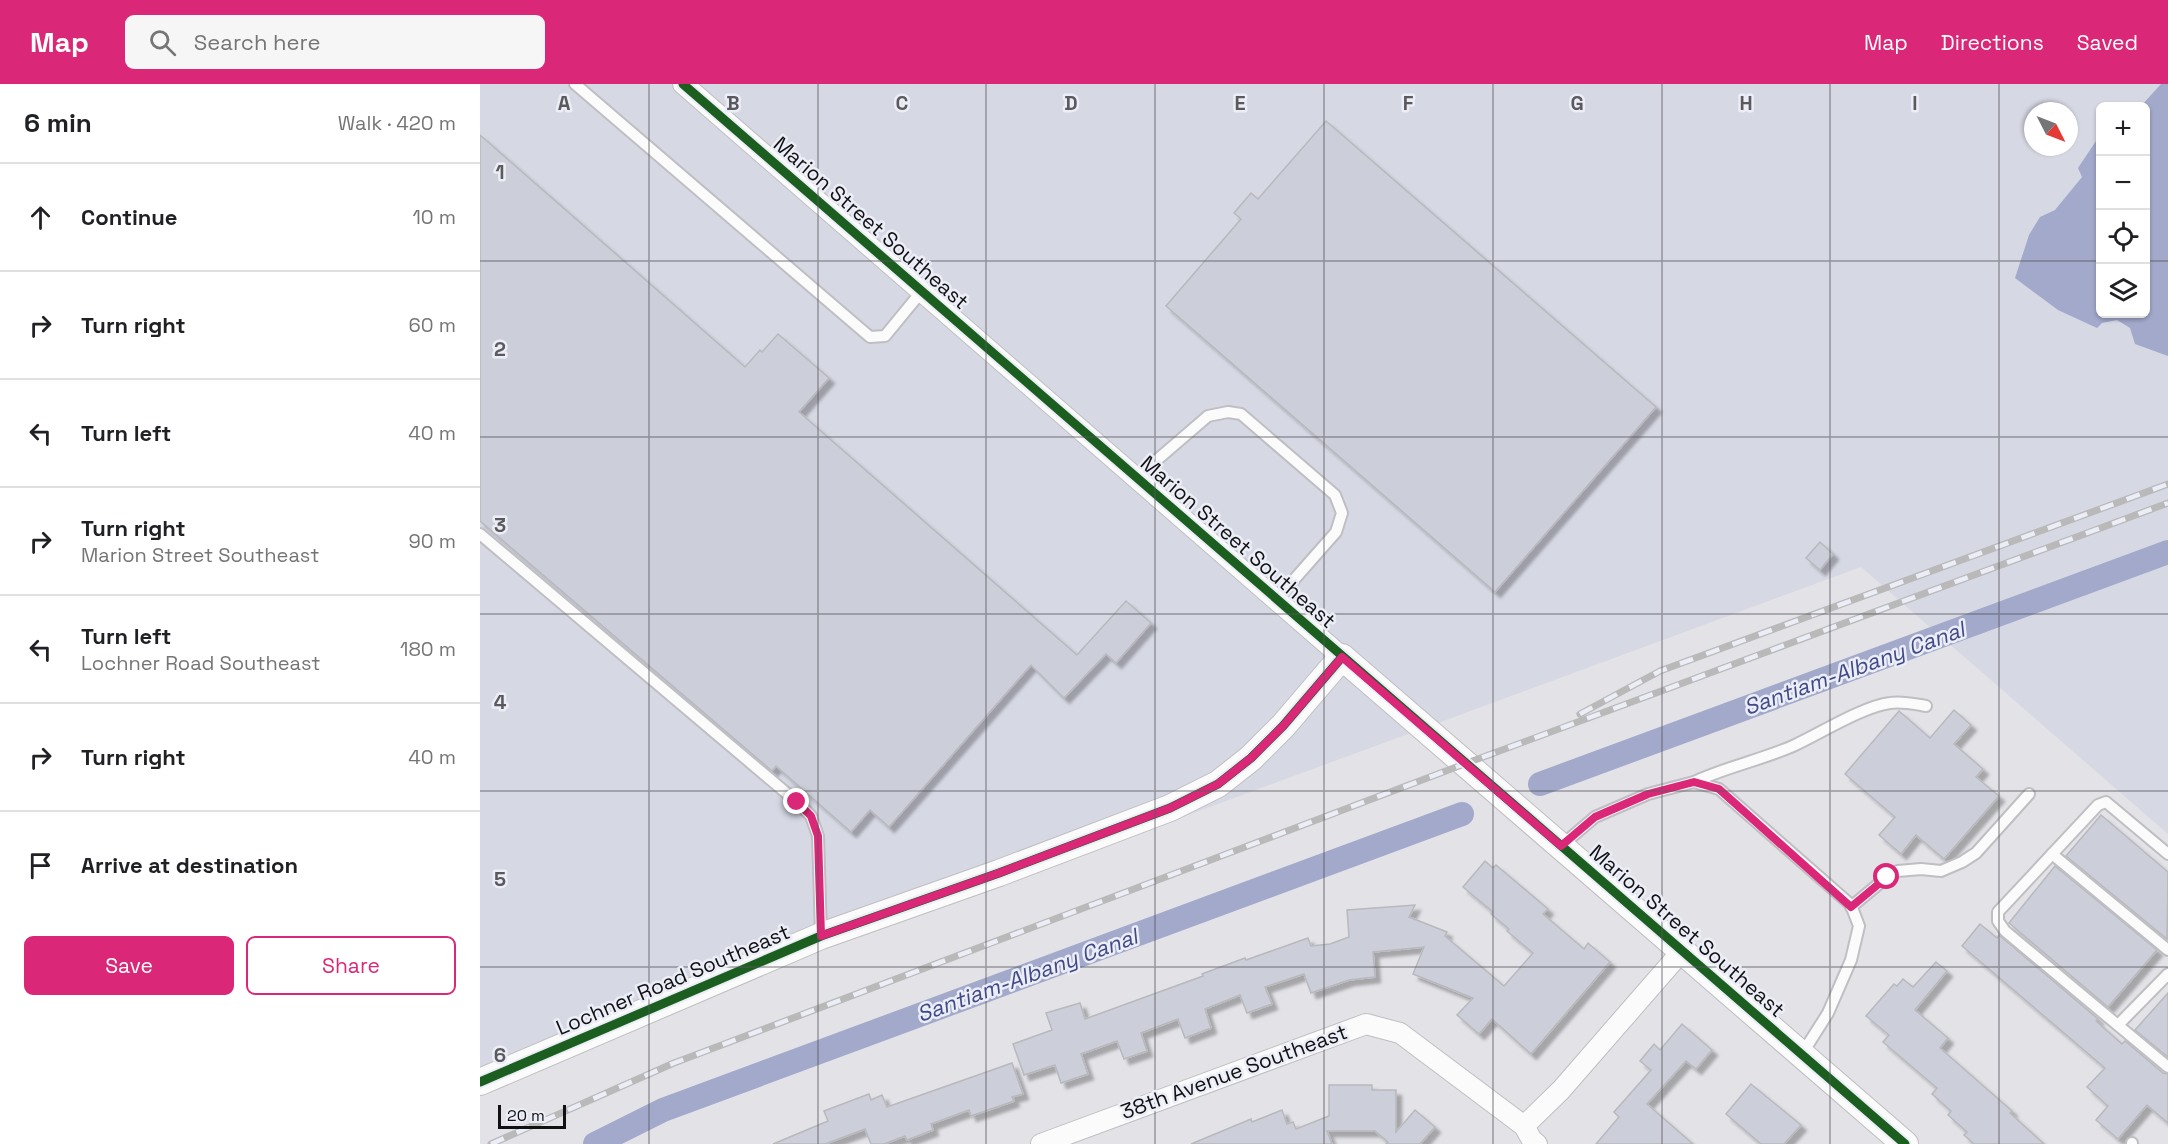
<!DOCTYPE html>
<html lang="en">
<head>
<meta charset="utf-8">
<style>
  :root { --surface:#fff; --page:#f6f6f6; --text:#202124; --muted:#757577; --line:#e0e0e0; --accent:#db2777 }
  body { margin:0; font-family:"Space Grotesk",sans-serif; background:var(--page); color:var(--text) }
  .controls { position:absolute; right:18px; top:18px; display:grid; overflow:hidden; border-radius:9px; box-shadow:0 2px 4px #0004 }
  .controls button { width:54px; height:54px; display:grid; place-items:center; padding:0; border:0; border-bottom:2px solid var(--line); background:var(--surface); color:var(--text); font:30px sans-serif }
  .compass { position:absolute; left:1544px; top:18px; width:54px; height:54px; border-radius:50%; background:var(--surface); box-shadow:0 2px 4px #0004; rotate:132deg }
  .scale { position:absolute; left:18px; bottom:15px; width:68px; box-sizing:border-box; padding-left:6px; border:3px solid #111114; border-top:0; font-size:16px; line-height:21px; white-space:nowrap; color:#111114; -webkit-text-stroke:4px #eceef7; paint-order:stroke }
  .stop { position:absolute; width:18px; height:18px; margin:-14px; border:4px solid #db2777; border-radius:50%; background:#fff }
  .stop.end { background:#db2777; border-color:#fff; box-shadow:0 2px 6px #0008 }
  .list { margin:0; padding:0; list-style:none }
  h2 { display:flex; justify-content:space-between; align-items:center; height:78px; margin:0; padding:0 24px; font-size:26px }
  h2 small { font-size:20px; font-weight:400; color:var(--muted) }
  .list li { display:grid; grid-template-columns:39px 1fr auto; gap:18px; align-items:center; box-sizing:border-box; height:108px; padding:0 24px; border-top:2px solid var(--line) }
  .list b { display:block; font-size:22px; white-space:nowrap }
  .list p { margin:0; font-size:20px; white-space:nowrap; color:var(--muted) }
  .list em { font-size:20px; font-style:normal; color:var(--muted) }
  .actions { display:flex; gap:12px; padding:18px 24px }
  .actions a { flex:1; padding:14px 0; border:2px solid var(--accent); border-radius:9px; text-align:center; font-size:21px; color:var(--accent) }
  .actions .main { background:var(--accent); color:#fff }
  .icon { flex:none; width:33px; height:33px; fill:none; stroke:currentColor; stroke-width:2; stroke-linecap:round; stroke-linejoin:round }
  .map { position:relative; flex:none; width:1688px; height:1060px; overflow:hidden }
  header { display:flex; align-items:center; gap:36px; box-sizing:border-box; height:84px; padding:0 30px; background:var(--accent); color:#fff }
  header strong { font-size:28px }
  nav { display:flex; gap:33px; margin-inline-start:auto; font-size:21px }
  .search { width:420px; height:54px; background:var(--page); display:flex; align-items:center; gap:15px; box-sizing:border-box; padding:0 21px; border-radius:9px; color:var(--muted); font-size:22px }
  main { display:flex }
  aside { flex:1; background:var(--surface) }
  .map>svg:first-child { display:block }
  .built { fill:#d6d8e4; fill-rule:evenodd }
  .water { fill:#a2a9ca }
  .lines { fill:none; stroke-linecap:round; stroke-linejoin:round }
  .canal { stroke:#a2a9ca; stroke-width:24 }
  .building { fill:#ccceda; stroke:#b8b9bd; stroke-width:1.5; filter:url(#shadow) }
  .service-casing { stroke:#bfbfc3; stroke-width:14 }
  .minor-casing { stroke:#bfbfc3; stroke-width:22 }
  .tertiary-casing { stroke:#bfbfc3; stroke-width:28 }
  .service { stroke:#fbfbfb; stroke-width:10 }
  .minor { stroke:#fbfbfb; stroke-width:20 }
  .tertiary { stroke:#fbfbfb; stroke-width:26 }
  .rail-casing { stroke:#b9b9ba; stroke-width:7 }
  .rail { stroke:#eceef7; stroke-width:4.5; stroke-dasharray:14; stroke-linecap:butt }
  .cycleway-casing { stroke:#eceef7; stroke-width:13 }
  .cycleway { stroke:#1b5e20; stroke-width:9 }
  .route { stroke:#db2777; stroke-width:8 }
  .grid { fill:none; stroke:#5a5a5e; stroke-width:1.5; stroke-opacity:0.55 }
  .labels { text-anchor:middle; stroke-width:5; stroke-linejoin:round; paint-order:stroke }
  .street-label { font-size:21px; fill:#111114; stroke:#eceef7 }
  .water-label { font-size:22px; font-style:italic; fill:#414a86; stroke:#eceef7 }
  .grid-label { font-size:20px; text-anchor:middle; font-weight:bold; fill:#5a5a5e; stroke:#eceef7; stroke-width:5; stroke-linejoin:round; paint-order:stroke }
</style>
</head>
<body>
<header>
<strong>Map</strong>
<div class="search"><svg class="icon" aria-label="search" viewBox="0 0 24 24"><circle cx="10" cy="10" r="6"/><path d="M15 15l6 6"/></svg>Search here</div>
<nav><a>Map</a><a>Directions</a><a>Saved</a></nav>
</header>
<main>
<aside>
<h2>6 min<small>Walk · 420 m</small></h2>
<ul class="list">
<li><svg class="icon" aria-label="ahead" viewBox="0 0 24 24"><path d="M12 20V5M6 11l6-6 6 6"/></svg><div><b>Continue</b></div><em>10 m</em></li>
<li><svg class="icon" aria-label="right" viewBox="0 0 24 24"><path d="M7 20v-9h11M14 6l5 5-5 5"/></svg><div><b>Turn right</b></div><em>60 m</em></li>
<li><svg class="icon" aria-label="left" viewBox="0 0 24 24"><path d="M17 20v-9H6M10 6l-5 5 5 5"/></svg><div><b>Turn left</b></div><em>40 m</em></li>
<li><svg class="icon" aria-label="right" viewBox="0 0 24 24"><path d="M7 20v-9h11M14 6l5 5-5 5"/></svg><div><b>Turn right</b><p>Marion Street Southeast</p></div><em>90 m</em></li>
<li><svg class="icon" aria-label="left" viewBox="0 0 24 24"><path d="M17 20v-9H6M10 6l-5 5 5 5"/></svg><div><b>Turn left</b><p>Lochner Road Southeast</p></div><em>180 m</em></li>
<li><svg class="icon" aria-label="right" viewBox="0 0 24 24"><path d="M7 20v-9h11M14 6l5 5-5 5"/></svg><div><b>Turn right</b></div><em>40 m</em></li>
<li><svg class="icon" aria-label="arrive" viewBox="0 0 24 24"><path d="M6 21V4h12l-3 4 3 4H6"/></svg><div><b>Arrive at destination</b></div></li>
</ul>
<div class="actions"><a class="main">Save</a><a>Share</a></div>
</aside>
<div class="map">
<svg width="1688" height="1060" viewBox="0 0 1688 1060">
  <defs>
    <filter id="shadow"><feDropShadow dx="5.5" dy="5.5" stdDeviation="1.5" flood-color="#0004"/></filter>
  </defs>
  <rect width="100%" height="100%" fill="#e2e2e7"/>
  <path class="built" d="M0,0H1688V750L1381,483L0,992ZM1620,22H1666V230H1620ZM1553,27H1589V63H1553Z"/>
  <path class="water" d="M1681,0H1688V272L1655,260L1650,244L1637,236L1622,239L1617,244L1578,226L1535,194L1549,151L1560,133L1575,126L1602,93L1598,84L1620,51V230H1666V22H1661Z"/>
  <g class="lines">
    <g class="canal">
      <path d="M1060,700L1688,468"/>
      <path d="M115,1060L183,1026L982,730"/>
    </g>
  </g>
  <g class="building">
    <path d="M846,37L1176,323L1015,508L686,222L761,135L754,129L771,109L778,115Z"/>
    <path d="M0,51L265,283L280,266L282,268L298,250L349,294L319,328L597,571L646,517L671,539L636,579L626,570L584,614L551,581L409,743L390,726L371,748L296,682L292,687L0,437Z"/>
    <path d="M1340,458L1353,470L1340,486L1326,474Z"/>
    <path d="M1474,626L1491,641L1474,660L1503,685L1496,693L1519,712L1464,775L1436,751L1421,770L1399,751L1415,733L1365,690L1419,627L1450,654Z"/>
    <path d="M1621,731L1688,788L1687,855L1586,772Z"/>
    <path d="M1005,777L1013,784L1016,781L1068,825L1063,830L1104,865L1108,859L1130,878L1051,970L1012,935L999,950L977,931L993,914L933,890L944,863L893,868L895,893L869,896L831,909L824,890L785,903L792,920L767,929L760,911L725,925L731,944L705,954L698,935L661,949L667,967L644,975L637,957L601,970L608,990L581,999L575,981L544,991L533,960L572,946L566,929L600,919L605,935L723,892L722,890L765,874L766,876L828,854L831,862L850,860L869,853L867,826L935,821L929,833L967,848L965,852L1024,902L1053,869L1027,847L1029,845L1011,830L1013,828L983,803Z"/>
    <path d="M1575,782L1677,866L1628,923L1529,839Z"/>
    <path d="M1500,840L1517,854L1519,851L1618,935L1616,937L1642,960L1645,957L1683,989L1688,990V1039L1667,1021L1638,1055L1616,1036L1628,1022L1607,1003L1625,984L1482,862Z"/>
    <path d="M1456,878L1467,887L1435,926L1468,954L1460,964L1532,1027L1530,1029L1564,1060H1494L1484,1051L1487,1048L1468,1031L1471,1027L1452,1010L1457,1004L1403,958L1409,951L1386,932L1414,900L1417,902L1423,895L1433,903Z"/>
    <path d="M1688,909V973L1655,946Z"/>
    <path d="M1202,940L1232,966L1216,985L1206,977L1167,1020L1213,1060H1116L1139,1033L1134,1028L1171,986L1160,977L1174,960L1180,966Z"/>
    <path d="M532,979L543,1010L532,1013L534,1017L491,1032L489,1026L451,1040L453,1046L427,1056L425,1052L404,1060H391L385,1045L345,1060H293L348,1037L344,1027L389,1010L391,1016L402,1011L407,1023Z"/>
    <path d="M1271,1000L1321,1041L1304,1060H1281L1246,1030Z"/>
    <path d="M849,1001H892V1006H916V1048L935,1026L955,1043L940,1060H906L908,1058L895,1047H847L852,1060H711L771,1035L772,1038L802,1026L807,1040L813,1038L816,1045L849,1032Z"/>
  </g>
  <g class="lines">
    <g class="service-casing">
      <g id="service">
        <path d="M95,0L390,253L405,252L442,207"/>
        <path d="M657,393L728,332L748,328L761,330L855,411L862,429L856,448L797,515"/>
        <path d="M0,450L317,718L331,732L338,752L341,850"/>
        <path d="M1214,698C1246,683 1281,676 1313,662C1339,650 1384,622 1410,619C1422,617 1434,620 1446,622"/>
        <path d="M1081,762L1115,733L1168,710L1214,698L1239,705L1371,821L1379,842L1371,876L1348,929L1322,970"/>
        <path d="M1572,770L1688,866"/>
        <path d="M1688,770L1626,718L1618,721L1518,828V837L1525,847L1688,983"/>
        <path d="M1371,823L1407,793L1418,787L1441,785L1461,787L1482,778L1496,769L1549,710"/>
        <path d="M1638,941L1688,890"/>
        <path d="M1652,1060V1059"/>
      </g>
    </g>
    <g class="minor-casing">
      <g id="minor">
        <path d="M203,0L862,573"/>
        <path d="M1044,1042L1081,1006L1202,867"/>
        <path d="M561,1060L886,940L920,949L1044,1042L1052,1056L1057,1060"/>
      </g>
    </g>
    <g class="tertiary-casing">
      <path id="tertiary" d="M0,998L341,852L519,789L690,724L738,700L771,674L803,642L862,573L1425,1060"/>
    </g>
    <use href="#service" class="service"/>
    <use href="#minor" class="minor"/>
    <use href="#tertiary" class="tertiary"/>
    <g class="rail-casing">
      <g id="rail">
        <path d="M1100,630L1180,587L1688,400"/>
        <path d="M11,1060L194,979L987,679L1688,419"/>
      </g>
    </g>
    <use href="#rail" class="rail"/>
    <g class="cycleway-casing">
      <g id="cycleway">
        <path d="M203,0L1425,1060"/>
        <path d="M0,998L341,852L519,789L690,724L738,700L771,674L803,642L862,573"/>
      </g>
    </g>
    <use href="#cycleway" class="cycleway"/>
  </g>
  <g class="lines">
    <path class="route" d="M317,718L331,732L338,752L341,852L519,789L690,724L738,700L771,674L803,642L862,573L1081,762L1115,733L1168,710L1214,698L1239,705L1371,823L1407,793"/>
  </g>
  <path class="grid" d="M169,0V1060M338,0V1060M506,0V1060M675,0V1060M844,0V1060M1013,0V1060M1182,0V1060M1350,0V1060M1519,0V1060M0,177H1620M1666,177H1688M0,353H1688M0,530H1688M0,707H1688M0,883H1688"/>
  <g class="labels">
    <g class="street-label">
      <text transform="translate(391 139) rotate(41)" y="7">Marion Street Southeast</text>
      <text transform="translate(758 458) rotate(41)" y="7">Marion Street Southeast</text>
      <text transform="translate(1207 847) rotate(41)" y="7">Marion Street Southeast</text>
      <text transform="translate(193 896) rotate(-23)" y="7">Lochner Road Southeast</text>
      <text transform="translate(754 988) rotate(-20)" y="7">38th Avenue Southeast</text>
    </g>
    <g class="water-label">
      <text transform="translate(1374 584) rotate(-20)" y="8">Santiam-Albany Canal</text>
      <text transform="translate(547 891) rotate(-20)" y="8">Santiam-Albany Canal</text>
    </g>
  </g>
  <g class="grid-label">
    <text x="84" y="26">A</text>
    <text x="253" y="26">B</text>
    <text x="422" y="26">C</text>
    <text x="591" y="26">D</text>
    <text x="760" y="26">E</text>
    <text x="928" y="26">F</text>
    <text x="1097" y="26">G</text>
    <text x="1266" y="26">H</text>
    <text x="1435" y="26">I</text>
    <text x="20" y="95">1</text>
    <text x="20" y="272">2</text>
    <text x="20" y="448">3</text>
    <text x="20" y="625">4</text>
    <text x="20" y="802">5</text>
    <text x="20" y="978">6</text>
  </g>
</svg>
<div class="controls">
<button>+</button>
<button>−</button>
<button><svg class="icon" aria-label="locate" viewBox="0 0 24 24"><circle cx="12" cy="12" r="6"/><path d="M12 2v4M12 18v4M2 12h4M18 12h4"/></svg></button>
<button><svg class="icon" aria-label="layers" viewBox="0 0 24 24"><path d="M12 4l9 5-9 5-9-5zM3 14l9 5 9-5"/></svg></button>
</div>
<svg class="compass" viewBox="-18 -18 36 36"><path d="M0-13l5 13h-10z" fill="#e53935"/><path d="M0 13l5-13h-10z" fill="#757577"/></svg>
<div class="scale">20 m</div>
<div class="stop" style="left:1407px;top:793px"></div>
<div class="stop end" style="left:317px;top:718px"></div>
</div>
</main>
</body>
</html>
